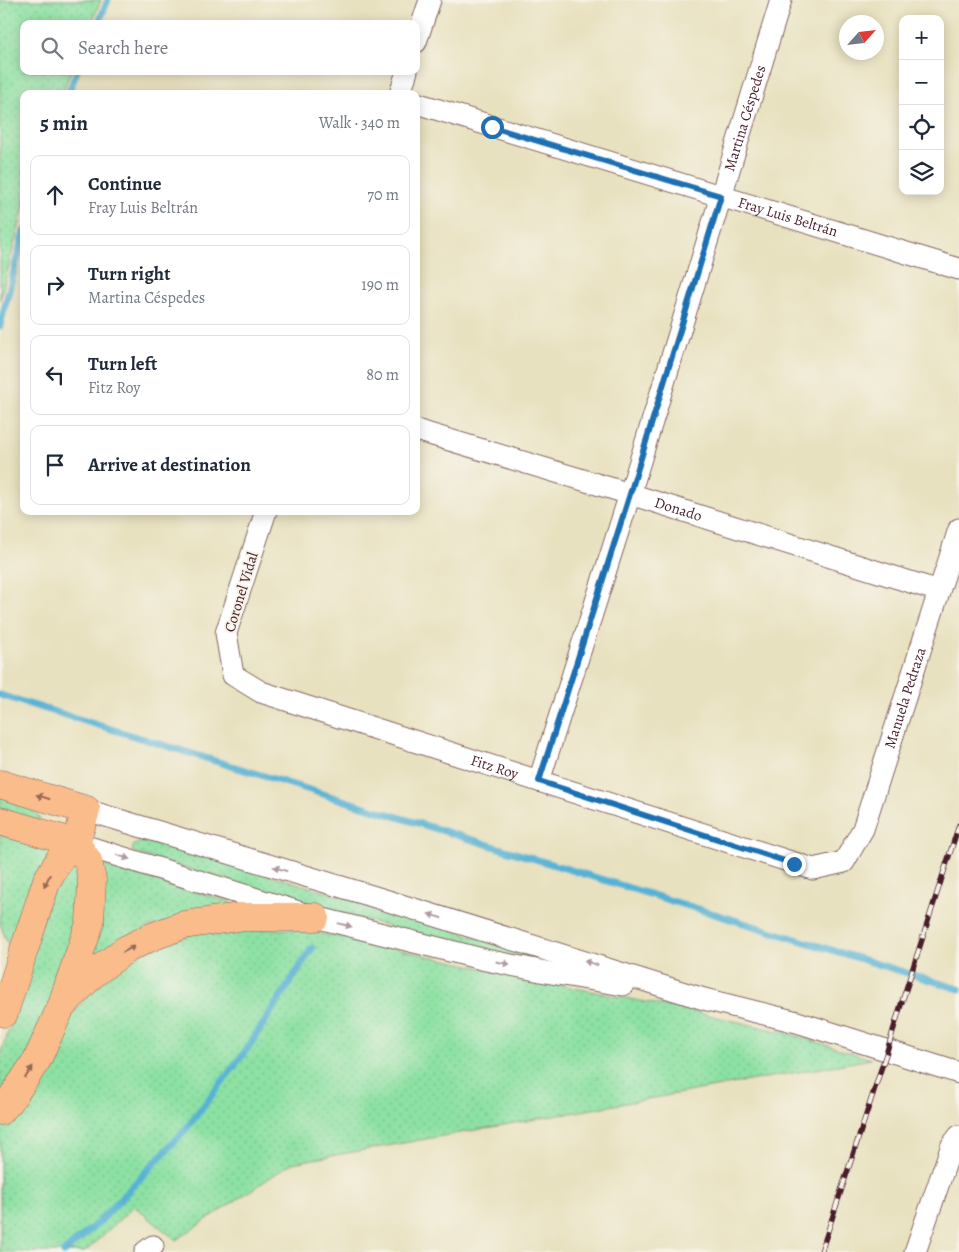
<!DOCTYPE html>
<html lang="en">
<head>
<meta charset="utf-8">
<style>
  :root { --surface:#fff; --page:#f6f6f7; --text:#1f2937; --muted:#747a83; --line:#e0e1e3 }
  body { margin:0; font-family:Alegreya,serif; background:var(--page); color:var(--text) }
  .controls { position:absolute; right:15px; top:15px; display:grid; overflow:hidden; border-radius:10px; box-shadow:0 2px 12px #0003 }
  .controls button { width:45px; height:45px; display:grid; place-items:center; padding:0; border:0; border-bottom:1px solid var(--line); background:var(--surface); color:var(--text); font:25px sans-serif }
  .compass { position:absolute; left:839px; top:15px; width:45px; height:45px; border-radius:50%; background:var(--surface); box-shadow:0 2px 12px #0003; rotate:63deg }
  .stop { position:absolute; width:15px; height:15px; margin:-11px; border:4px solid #1f6fb2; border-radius:50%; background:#fff }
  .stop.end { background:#1f6fb2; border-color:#fff; box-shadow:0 1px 5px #0008 }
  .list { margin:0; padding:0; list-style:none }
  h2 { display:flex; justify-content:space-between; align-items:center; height:65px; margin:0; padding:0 20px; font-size:21px }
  h2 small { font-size:16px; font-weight:400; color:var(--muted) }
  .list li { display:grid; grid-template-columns:32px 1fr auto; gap:15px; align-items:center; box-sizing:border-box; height:80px; margin:0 10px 10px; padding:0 10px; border:1px solid var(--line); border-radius:10px }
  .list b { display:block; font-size:19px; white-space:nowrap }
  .list p { margin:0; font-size:16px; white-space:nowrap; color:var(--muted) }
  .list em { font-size:16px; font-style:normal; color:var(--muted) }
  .icon { flex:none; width:28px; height:28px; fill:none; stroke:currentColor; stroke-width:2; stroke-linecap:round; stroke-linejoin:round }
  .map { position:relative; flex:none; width:959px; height:1252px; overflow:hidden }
  .search { position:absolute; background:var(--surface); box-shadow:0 2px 12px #0003; left:20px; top:20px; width:400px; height:55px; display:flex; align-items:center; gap:12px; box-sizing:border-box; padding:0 18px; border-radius:10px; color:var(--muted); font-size:19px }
  .panel { position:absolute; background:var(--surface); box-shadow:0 2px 12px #0003; left:20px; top:90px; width:400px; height:425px; border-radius:10px }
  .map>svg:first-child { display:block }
  .grass { fill:url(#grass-dots); stroke:#6b8067 }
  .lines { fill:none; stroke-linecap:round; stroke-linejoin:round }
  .stream { stroke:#56b2d4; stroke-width:7 }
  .minor-casing { stroke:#81635f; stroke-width:23 }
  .major-casing { stroke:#81635f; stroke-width:29 }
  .highway-casing { stroke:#81635f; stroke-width:29 }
  .minor { stroke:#fff; stroke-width:21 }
  .major { stroke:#f9bc8a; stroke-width:28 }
  .highway { stroke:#f9bc8a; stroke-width:28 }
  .rail-casing { stroke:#4a1f2b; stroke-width:5.5 }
  .rail { stroke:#f7f3e8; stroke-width:4; stroke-dasharray:11; stroke-linecap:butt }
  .oneway { fill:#996656 }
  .oneway2 { fill:#ae9aa0 }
  .route { stroke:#1f6fb2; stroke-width:6 }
  .labels { text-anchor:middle; stroke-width:4; stroke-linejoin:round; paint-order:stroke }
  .street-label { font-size:15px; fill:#4a1f2b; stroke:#f7f3e8 }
</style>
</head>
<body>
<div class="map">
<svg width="959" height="1252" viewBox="0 0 959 1252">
  <defs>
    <pattern id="grass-dots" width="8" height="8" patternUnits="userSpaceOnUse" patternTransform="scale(1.25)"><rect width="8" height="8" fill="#8ce1a3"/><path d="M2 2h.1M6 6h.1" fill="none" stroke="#7ac18c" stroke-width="1.8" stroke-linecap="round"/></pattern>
  </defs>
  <rect width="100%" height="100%" fill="#f7f3e8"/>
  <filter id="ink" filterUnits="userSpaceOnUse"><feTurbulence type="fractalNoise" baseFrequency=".02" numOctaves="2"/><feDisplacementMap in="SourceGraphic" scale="10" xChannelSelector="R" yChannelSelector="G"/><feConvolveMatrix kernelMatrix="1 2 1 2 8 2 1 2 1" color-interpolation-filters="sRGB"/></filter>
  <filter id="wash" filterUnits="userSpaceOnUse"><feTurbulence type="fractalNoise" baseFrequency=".0096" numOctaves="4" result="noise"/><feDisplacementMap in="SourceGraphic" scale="20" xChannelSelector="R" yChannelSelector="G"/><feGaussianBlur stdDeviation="1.12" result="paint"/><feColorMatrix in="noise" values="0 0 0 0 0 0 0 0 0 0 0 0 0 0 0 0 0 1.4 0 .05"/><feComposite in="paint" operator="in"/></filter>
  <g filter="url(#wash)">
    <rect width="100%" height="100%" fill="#e8e1bf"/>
    <g class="grass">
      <path d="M0,0H101L91,24H24V71H71L62,94H24V206L0,300Z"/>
      <path d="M0,796C14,801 36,806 41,822L0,812Z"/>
      <path d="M0,835L47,848L51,854L14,949L9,947L0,924Z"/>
      <path d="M142,842L161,844L191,851L484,940L560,966L488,951L387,926L138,854L132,851L134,845Z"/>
      <path d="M75,861L85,890L71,949L33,1044L0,1103V1055L16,1010L52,888Z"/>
      <path d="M97,864L228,901L237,906L149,927L94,954Z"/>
      <path d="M292,929L347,938L550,983L691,1011L790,1034L871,1059L292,1163L176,1240L134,1206L85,1252H0V1126L7,1121L71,1016L87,996L118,969L149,948L208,930Z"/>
    </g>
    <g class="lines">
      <g class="stream">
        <path d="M98,24L108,0"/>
        <path d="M68,94L77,71"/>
        <path d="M0,326L24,231"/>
        <path d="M0,695L959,989"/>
        <path d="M64,1252L98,1223L186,1129L247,1049L312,948"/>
      </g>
    </g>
  </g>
  <g filter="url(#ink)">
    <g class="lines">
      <g class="minor-casing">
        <g id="minor">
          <path d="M416,42L430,0"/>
          <path d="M400,94L407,71"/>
          <path id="s1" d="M416,103L959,269"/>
          <path id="s2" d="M416,430L630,494L939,591"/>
          <path id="s3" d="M266,511L226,633L233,675L261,692L813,869L844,862L863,829L959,529"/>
          <path id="s4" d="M539,781L630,494L781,0"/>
          <path d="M86,810L385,900L704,999L797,1022L959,1073"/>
          <path d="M76,843L315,917L486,960L551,973L623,985"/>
          <path d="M145,1252L153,1246"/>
          <path d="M915,1252L952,1145L959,1136"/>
        </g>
      </g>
      <g class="major-casing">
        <g id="major">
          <path d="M0,784L86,810"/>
          <path d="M0,821L76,843"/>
        </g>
      </g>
      <g class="highway-casing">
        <g id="highway">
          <path d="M64,998L90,923L92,880L88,861L76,843"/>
          <path d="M4,1013L22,956L47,880L61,857L76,843L86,810"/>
          <path d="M0,1111L9,1102L37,1060L61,1007L93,974L125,950L149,938L183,925L239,917H315"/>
        </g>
      </g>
      <use href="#minor" class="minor"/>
      <use href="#major" class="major"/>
      <use href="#highway" class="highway"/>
      <g class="rail-casing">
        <path id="rail" d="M821,1252L887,1051L900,1008L959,825"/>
      </g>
      <use href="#rail" class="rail"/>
    </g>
    <defs><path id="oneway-solid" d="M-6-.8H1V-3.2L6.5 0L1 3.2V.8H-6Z" transform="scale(1.25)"/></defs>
    <g class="oneway">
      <use href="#oneway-solid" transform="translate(43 797) rotate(-163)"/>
      <use href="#oneway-solid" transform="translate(47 881) rotate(114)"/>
      <use href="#oneway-solid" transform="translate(129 949) rotate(-29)"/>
      <use href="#oneway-solid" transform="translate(29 1072) rotate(-57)"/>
    </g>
    <g class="oneway2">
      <use href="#oneway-solid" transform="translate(123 857) rotate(17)"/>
      <use href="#oneway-solid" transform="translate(280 869) rotate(-163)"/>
      <use href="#oneway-solid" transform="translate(435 916) rotate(-163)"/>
      <use href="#oneway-solid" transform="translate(345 925) rotate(14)"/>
      <use href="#oneway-solid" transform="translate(503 963) rotate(11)"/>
      <use href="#oneway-solid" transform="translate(591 963) rotate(-163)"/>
    </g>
  </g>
  <g class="lines" filter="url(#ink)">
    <path class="route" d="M492,127L721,196L630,494L539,781L794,864"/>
  </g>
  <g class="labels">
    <g class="street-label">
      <text dy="5" stroke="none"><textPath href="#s4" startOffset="694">Martina Céspedes</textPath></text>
      <text dy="5" stroke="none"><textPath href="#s1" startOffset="389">Fray Luis Beltrán</textPath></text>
      <text dy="5" stroke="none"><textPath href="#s2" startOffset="274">Donado</textPath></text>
      <text transform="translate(241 592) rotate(-73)" y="5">Coronel Vidal</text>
      <text dy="5" stroke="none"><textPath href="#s3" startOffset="991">Manuela Pedraza</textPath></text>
      <text dy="5" stroke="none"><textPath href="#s3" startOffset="449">Fitz Roy</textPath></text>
    </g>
  </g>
</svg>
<div class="controls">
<button>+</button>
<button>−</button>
<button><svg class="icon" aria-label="locate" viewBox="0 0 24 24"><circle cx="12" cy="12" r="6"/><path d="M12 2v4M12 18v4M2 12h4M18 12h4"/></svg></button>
<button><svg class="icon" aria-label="layers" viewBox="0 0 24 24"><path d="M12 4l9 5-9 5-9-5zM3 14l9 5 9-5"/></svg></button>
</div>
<svg class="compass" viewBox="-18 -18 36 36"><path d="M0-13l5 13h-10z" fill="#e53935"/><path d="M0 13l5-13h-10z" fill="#747a83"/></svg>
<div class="stop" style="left:492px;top:127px"></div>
<div class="stop end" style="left:794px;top:864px"></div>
<div class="search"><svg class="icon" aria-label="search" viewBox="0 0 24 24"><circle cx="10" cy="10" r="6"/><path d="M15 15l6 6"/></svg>Search here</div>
<section class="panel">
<h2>5 min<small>Walk · 340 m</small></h2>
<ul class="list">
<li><svg class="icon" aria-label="ahead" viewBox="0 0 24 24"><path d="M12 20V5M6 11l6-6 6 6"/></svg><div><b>Continue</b><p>Fray Luis Beltrán</p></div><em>70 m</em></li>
<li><svg class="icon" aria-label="right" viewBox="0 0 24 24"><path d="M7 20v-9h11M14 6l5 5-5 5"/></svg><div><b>Turn right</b><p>Martina Céspedes</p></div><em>190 m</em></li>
<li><svg class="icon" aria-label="left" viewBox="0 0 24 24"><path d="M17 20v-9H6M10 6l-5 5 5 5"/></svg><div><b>Turn left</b><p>Fitz Roy</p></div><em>80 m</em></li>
<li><svg class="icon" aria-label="arrive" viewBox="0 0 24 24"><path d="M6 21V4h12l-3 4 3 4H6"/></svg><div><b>Arrive at destination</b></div></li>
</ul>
</section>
</div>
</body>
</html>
